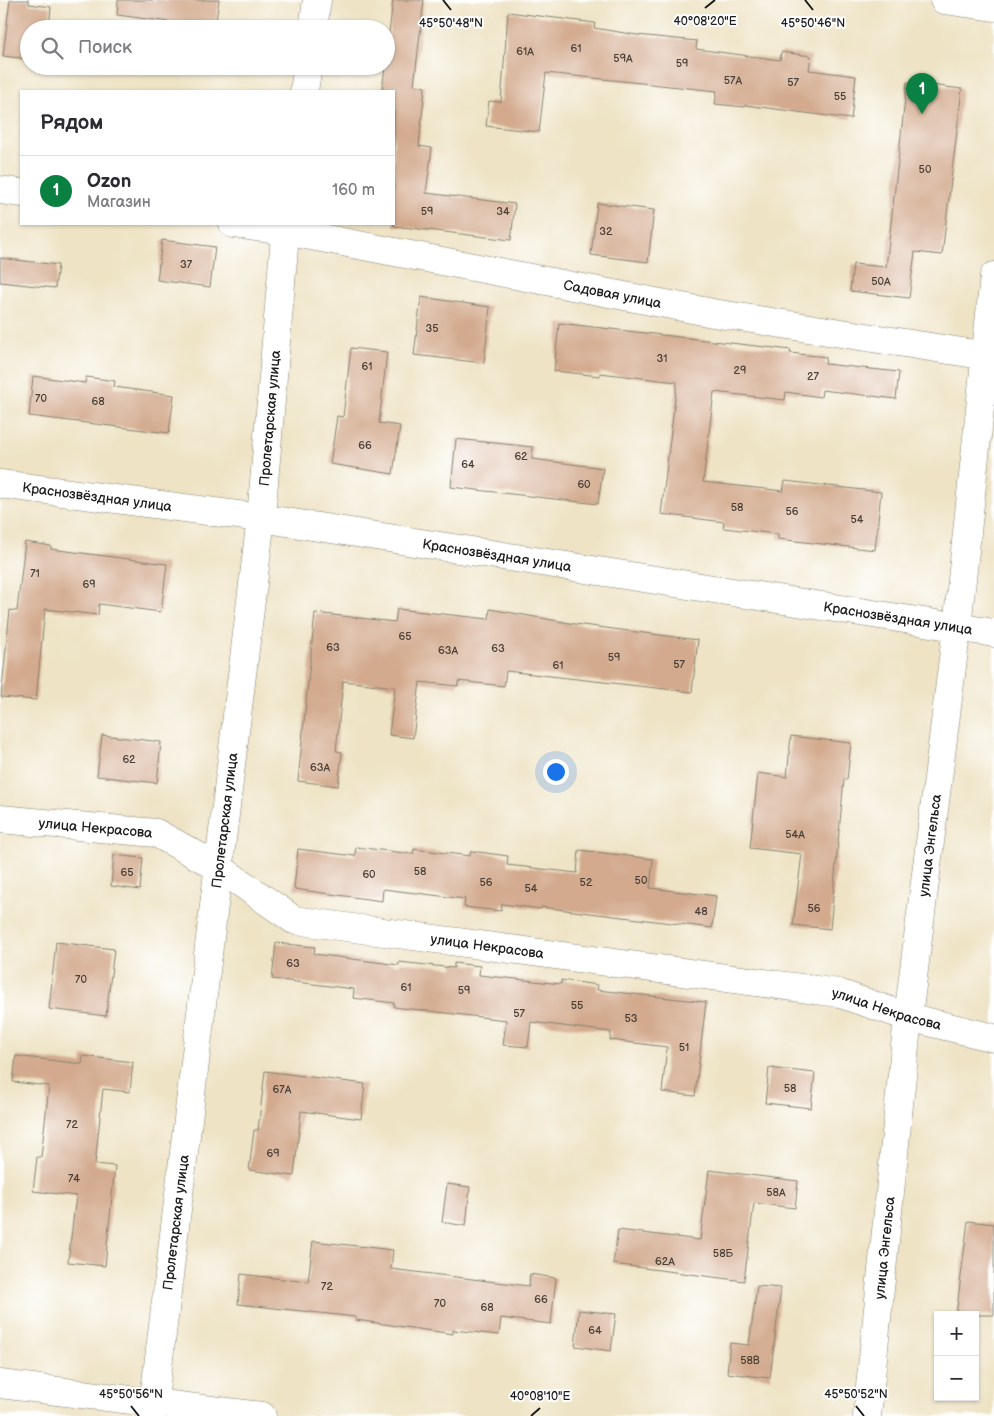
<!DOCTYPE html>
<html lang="ru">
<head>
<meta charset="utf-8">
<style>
  :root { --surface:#fff; --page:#f7f7f7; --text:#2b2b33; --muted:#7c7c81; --line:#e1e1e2; --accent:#0b8043 }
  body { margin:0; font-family:"Balsamiq Sans",sans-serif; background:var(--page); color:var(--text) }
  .controls { position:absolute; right:15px; bottom:15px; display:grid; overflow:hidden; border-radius:0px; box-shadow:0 1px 4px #0004 }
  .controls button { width:45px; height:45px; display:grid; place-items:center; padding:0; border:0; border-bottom:1px solid var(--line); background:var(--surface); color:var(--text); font:25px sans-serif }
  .you { position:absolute; left:555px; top:771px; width:18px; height:18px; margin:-12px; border:4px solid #fff; border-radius:50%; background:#1a73e8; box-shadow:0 0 0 8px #1a73e833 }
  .badge { display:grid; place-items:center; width:32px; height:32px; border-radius:50%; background:var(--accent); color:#fff; font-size:16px; font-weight:700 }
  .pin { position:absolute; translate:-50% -41px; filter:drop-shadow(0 1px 2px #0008) }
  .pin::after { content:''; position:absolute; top:26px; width:18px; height:15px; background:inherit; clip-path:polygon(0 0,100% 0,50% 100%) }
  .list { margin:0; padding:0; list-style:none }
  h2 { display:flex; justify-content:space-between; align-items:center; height:65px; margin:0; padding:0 20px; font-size:21px }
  h2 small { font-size:16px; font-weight:400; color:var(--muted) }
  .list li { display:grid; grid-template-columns:32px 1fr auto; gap:15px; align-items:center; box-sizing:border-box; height:70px; padding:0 20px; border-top:1px solid var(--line) }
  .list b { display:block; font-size:19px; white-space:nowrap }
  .list p { margin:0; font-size:16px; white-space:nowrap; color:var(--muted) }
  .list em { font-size:16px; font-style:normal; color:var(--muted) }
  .icon { flex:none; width:28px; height:28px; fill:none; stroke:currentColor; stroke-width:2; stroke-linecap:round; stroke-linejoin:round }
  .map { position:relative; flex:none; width:994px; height:1416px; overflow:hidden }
  .search { position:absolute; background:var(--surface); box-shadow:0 1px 4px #0004; left:20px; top:20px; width:375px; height:55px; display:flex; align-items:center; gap:12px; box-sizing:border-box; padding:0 18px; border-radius:28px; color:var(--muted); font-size:19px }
  .panel { position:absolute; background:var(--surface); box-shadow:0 1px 4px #0004; left:20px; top:90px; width:375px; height:135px; border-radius:0px }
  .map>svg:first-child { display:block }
  .building { fill:#d3aa8e }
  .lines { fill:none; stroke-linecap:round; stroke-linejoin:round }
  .minor-casing { stroke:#858070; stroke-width:29 }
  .secondary-casing { stroke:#858070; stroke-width:29 }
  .minor { stroke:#fff; stroke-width:28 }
  .secondary { stroke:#fff; stroke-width:28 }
  .ticks { fill:none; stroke:#1c1c1c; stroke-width:2 }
  .labels { text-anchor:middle; stroke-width:4; stroke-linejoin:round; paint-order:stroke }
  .number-label { font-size:11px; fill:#4a4038 }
  .street-label { font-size:14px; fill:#1c1c1c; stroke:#fff }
  .ticks-label { font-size:12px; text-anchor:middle; fill:#1c1c1c; stroke:#fff; stroke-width:4; stroke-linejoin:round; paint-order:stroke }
</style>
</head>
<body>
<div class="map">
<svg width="994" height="1416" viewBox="0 0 994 1416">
  <rect width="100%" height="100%" fill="#fff"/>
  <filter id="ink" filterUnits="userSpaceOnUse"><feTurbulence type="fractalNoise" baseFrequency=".02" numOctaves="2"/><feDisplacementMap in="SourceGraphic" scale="10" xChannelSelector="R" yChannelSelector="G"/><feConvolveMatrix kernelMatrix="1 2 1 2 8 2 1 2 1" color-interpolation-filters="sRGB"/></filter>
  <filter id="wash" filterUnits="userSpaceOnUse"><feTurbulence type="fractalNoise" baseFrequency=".0096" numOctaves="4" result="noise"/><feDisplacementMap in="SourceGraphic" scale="20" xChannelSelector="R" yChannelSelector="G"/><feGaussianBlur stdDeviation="1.12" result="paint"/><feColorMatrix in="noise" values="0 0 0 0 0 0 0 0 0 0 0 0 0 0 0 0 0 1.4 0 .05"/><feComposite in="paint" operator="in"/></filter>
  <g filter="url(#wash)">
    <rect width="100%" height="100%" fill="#eee3c5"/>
    <g id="blocks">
      <g class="building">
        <path d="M10,0H29V4L51,7L49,29H29V59L3,56Z"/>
        <path d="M118,0H219L215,28L117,15Z"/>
        <path d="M393,0H424L414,85L425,87L419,146L432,148L426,193L515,204L511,240L394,226V91H382Z"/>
        <path d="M508,12L595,23L594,28L637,35L697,41L696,49L780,60L781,52L811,56L809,70L856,76L851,119L745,105V107L715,104L717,91L546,73L539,132L486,126L489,101L501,102Z"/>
        <path d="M907,82L962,89L942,255L915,252L909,298L850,291L853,264L886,267Z"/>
        <path d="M597,203L654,210L648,262L591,255Z"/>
        <path d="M162,240L215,247L210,287L157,280Z"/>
        <path d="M0,258L58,265L55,288L0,282Z"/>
        <path d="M421,297L490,307L484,363L414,355Z"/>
        <path d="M559,323L791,350L790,353L826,357L825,364L899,372L896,399L822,390L821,397L786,392L785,400L714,392L703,482L783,491L785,481L881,492L875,550L778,539V534L723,528L724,522L661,514L677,382L600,373V376L554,371Z"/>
        <path d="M351,348L387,352L379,423L400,426L393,474L330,464L337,416L343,417Z"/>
        <path d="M33,376L85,383L86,377L115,381L114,387L174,395L169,433L29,416Z"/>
        <path d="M456,439L533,447L532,459L603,468L598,504L451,487Z"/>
        <path d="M25,542L51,546V549L167,564L161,612L99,604L98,615L45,609L36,700L1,697L10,610L17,611Z"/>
        <path d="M397,609L489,619L490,609L575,624L698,640L692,692L506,671L504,686L458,681V686L420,682L413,738L389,735L395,687L343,681L336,751L342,752L338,786L298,781L315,613L395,622Z"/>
        <path d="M102,735L161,742L157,783L97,776Z"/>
        <path d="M791,736L851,743L847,780L844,779L830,929L793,925L802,854L750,848L758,773L787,777Z"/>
        <path d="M356,847L413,854L414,849L470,856L471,851L508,856L507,865L577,873L579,850L653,859L650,888L716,896L712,928L541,907V909L502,904L501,911L464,907L465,899L383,889L382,901L294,889L298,849L355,856Z"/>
        <path d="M114,855L143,858L140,890L111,886Z"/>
        <path d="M56,942L114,949L106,1016L49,1009Z"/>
        <path d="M276,943L315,947L314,954L399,965V962L454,968V963L480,966L479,975L561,984V980L598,985L597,990L706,1002L695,1096L662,1092L667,1047L610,1040L611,1032L531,1022L528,1047L503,1045L506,1020L394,1007V1003L353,998L354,989L272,979Z"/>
        <path d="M16,1056L82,1064L83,1056L133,1062L130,1092L103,1089L95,1164L115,1166L105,1266L68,1262L76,1196L33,1191L37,1157H41L49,1086L13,1082Z"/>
        <path d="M769,1068L815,1073L811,1108L765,1103Z"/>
        <path d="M265,1071L365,1084L361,1119L301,1111L294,1176L249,1170L254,1130H258Z"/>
        <path d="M709,1170L798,1181L795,1208L754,1203L744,1281L613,1264L618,1230L700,1240Z"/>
        <path d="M447,1184L470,1187L466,1226L442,1222Z"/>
        <path d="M968,1221L994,1224V1315H956Z"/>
        <path d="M313,1241L393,1250L391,1269L529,1286L530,1274L556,1278L551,1324L501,1318L499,1335L453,1330V1334L356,1320V1317L238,1304L241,1274L308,1282Z"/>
        <path d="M757,1286L781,1288L770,1378L727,1373L730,1343L749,1345Z"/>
        <path d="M579,1310L616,1314L611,1351L575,1346Z"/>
      </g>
    </g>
  </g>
  <g filter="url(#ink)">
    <use href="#blocks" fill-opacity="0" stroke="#858070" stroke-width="1"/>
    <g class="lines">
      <g class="minor-casing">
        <g id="minor">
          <path d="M944,0L994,7"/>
          <path d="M313,29L317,0"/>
          <path d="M304,91L308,66"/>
          <path d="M0,190L21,193"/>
          <path id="s1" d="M233,224L285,231L713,313L994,357"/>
          <path id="s2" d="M0,484L261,518L994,633"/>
          <path id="s3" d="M0,819L156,833L218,867L294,920L838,993L908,1017L994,1038"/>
          <path d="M0,1384L262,1416"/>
          <path id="s4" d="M152,1416L261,518L286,224"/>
        </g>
      </g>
      <g class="secondary-casing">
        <g id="secondary">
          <path id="s5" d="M867,1416L908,1017L957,627L994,276"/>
        </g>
      </g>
      <use href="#minor" class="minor"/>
      <use href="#secondary" class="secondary"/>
    </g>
  </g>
  <path class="ticks" d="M443,0L451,10M805,0L813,10M705,8L715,0M131,1406L139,1416M856,1406L864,1416M531,1416L540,1408"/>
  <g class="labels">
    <g class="number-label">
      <text x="576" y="52">61</text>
      <text x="525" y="55">61А</text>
      <text x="623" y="62">59А</text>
      <text x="682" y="67">59</text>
      <text x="733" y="84">57А</text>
      <text x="793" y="86">57</text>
      <text x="840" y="100">55</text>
      <text x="925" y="173">50</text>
      <text x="427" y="215">59</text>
      <text x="503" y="215">34</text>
      <text x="606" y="235">32</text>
      <text x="186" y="268">37</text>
      <text x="881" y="285">50А</text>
      <text x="432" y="332">35</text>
      <text x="662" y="362">31</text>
      <text x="367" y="370">61</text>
      <text x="740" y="374">29</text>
      <text x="813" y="380">27</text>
      <text x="41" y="402">70</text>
      <text x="98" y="405">68</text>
      <text x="365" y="449">66</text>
      <text x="521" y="460">62</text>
      <text x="468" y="468">64</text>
      <text x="584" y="488">60</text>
      <text x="737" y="511">58</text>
      <text x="792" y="515">56</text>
      <text x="857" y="523">54</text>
      <text x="35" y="577">71</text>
      <text x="89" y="588">69</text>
      <text x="405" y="640">65</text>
      <text x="333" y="651">63</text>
      <text x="498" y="652">63</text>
      <text x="448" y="654">63А</text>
      <text x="614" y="661">59</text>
      <text x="679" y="668">57</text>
      <text x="558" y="669">61</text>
      <text x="129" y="763">62</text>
      <text x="320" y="771">63А</text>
      <text x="795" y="838">54А</text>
      <text x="420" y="875">58</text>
      <text x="127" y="876">65</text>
      <text x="369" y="878">60</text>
      <text x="641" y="884">50</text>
      <text x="486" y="886">56</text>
      <text x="586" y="886">52</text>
      <text x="531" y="892">54</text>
      <text x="814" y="912">56</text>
      <text x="701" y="915">48</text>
      <text x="293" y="967">63</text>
      <text x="81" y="983">70</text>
      <text x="406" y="991">61</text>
      <text x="464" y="994">59</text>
      <text x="577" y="1009">55</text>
      <text x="519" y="1017">57</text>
      <text x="631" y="1022">53</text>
      <text x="684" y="1051">51</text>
      <text x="790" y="1092">58</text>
      <text x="282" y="1093">67А</text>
      <text x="72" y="1128">72</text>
      <text x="273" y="1157">69</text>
      <text x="74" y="1182">74</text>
      <text x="776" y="1196">58А</text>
      <text x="723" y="1257">58Б</text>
      <text x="665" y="1265">62А</text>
      <text x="327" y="1290">72</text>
      <text x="541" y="1303">66</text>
      <text x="440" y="1307">70</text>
      <text x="487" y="1311">68</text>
      <text x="595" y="1334">64</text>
      <text x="750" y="1364">58В</text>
    </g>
    <g class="street-label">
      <text dy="5" stroke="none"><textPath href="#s1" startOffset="386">Садовая улица</textPath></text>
      <text dy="5" stroke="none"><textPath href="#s4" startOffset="1005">Пролетарская улица</textPath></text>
      <text dy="5" stroke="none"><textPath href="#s2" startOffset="98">Краснозвёздная улица</textPath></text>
      <text dy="5" stroke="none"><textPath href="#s2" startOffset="502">Краснозвёздная улица</textPath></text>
      <text dy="5" stroke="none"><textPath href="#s2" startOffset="908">Краснозвёздная улица</textPath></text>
      <text dy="5" stroke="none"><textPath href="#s4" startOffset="600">Пролетарская улица</textPath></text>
      <text dy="5" stroke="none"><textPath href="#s3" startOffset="96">улица Некрасова</textPath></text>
      <text dy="5" stroke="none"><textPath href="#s5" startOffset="574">улица Энгельса</textPath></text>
      <text dy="5" stroke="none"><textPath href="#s3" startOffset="515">улица Некрасова</textPath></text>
      <text dy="5" stroke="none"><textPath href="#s3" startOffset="920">улица Некрасова</textPath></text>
      <text dy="5" stroke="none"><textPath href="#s4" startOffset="195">Пролетарская улица</textPath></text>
      <text dy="5" stroke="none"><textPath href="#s5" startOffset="169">улица Энгельса</textPath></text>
    </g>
  </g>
  <g class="ticks-label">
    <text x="705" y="25">40°08'20"E</text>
    <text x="451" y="27">45°50'48"N</text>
    <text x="813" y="27">45°50'46"N</text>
    <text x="131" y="1398">45°50'56"N</text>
    <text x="856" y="1398">45°50'52"N</text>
    <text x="540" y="1400">40°08'10"E</text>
  </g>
</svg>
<div class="controls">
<button>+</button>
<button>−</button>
</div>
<div class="you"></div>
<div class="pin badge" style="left:922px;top:114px">1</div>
<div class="search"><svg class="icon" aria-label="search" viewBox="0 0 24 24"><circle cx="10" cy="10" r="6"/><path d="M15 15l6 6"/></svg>Поиск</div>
<section class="panel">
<h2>Рядом<small></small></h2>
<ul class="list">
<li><span class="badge">1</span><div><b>Ozon</b><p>Магазин</p></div><em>160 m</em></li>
</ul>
</section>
</div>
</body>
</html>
